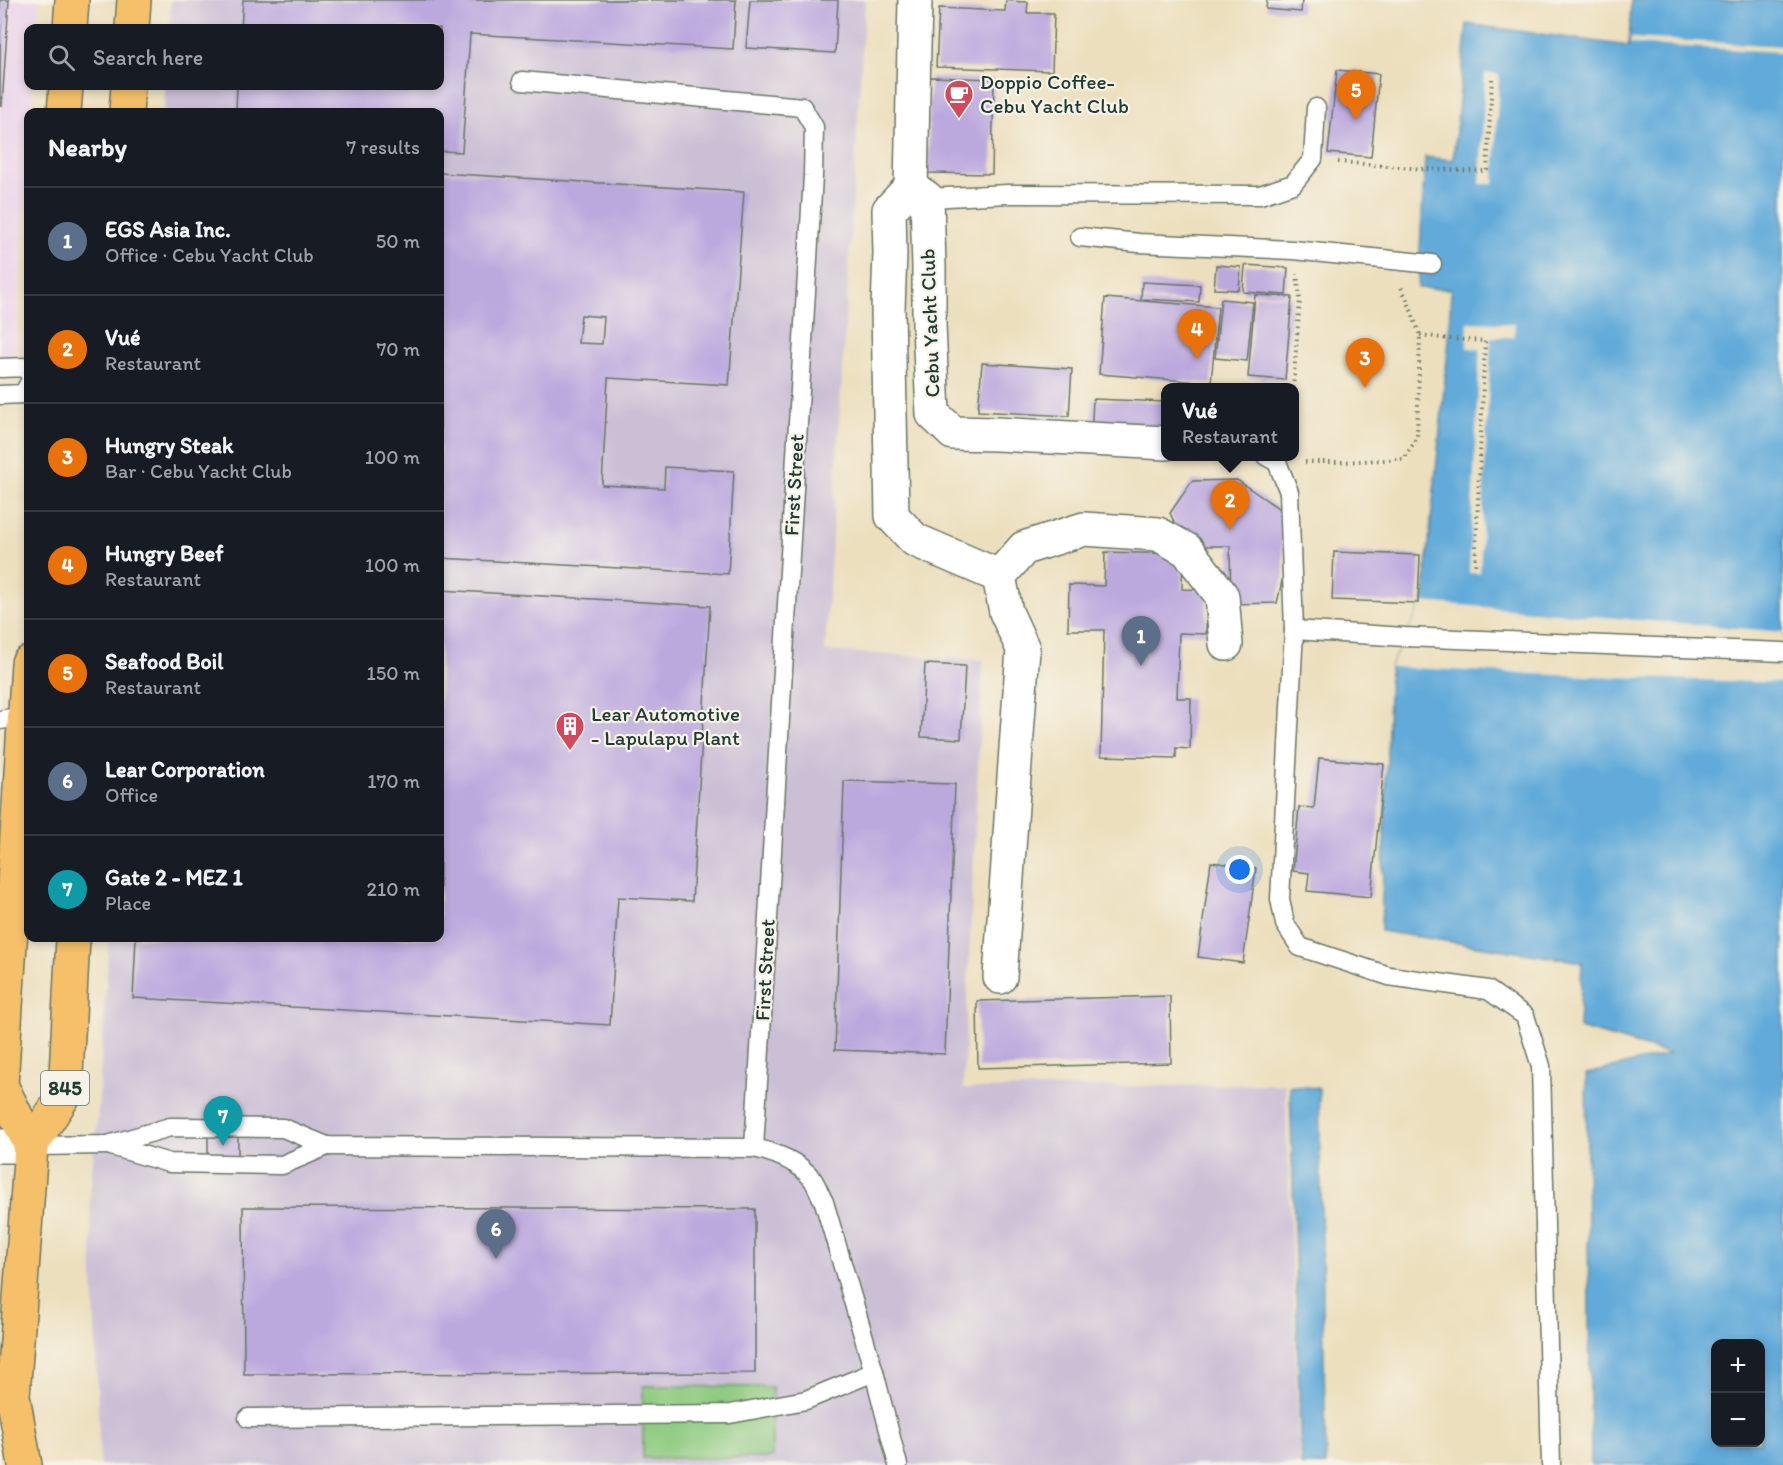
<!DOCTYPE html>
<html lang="en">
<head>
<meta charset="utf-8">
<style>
  :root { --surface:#171b24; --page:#20242c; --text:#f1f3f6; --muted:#9ea1a6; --line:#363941; --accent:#2563eb }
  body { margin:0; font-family:Itim,sans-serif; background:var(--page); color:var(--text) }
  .controls { position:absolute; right:18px; bottom:18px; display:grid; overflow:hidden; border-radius:12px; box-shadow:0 3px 9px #0003 }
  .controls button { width:54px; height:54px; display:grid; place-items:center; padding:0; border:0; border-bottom:2px solid var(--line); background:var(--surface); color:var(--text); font:30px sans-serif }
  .you { position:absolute; left:1240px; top:870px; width:21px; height:21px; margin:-15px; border:4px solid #fff; border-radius:50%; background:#1a73e8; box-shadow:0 0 0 9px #1a73e833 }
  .badge { display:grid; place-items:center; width:39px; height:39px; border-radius:50%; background:var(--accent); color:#fff; font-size:20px; font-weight:700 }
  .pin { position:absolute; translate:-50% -50px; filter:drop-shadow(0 2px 3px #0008) }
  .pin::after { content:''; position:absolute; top:32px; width:21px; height:18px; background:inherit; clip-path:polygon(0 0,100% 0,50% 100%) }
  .popup { position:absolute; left:1161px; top:383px; width:138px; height:78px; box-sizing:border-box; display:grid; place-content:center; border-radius:12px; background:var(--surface); filter:drop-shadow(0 2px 4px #0005); font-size:20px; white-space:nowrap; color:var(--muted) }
  .popup b { font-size:22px; color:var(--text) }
  .popup::after { content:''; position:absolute; left:50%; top:100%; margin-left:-12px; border:12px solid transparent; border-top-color:var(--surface) }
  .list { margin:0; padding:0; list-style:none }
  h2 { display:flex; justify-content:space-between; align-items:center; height:78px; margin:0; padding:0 24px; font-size:26px }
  h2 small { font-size:20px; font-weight:400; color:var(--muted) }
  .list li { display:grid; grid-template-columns:39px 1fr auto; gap:18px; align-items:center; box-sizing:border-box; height:108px; padding:0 24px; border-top:2px solid var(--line) }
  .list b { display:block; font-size:22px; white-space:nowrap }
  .list p { margin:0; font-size:20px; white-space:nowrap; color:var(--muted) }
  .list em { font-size:20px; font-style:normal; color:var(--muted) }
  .icon { flex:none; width:33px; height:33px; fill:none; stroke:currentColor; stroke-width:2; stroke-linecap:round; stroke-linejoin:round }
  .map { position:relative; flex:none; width:1783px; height:1465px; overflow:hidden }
  .search { position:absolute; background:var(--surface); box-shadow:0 3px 9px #0003; left:24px; top:24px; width:420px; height:66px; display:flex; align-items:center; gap:15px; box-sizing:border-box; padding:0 21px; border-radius:12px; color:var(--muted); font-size:22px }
  .panel { position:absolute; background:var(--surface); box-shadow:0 3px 9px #0003; left:24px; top:108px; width:420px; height:834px; border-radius:12px }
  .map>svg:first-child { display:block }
  .built { fill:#ebd1eb }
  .industrial { fill:#cbbfd5 }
  .green { fill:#8fcb81; stroke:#57845a; stroke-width:1.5 }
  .water { fill:#62aad9; stroke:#407486; stroke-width:1.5; fill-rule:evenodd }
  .pier { fill:#ecdfbd }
  .building { fill:#bba9de; fill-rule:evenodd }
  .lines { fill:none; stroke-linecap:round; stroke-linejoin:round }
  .lane-casing { stroke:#677664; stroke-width:21 }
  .street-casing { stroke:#677664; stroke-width:36 }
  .primary-casing { stroke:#677664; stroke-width:36 }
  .path { stroke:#677664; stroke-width:4; stroke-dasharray:1.5 4.5; stroke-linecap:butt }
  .lane { stroke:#fff; stroke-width:18 }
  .street { stroke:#fff; stroke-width:33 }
  .primary { stroke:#f6c06b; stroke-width:33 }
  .labels { text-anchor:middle; stroke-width:4.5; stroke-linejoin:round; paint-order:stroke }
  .shield { fill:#f7f3e8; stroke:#60746a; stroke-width:1.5 }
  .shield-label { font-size:20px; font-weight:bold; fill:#1f3d34 }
  .poi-label { font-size:21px; fill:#1f3d34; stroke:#f7f3e8; text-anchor:start }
  .street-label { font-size:21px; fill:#1f3d34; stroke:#f7f3e8 }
</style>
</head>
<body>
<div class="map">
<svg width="1783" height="1465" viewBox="0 0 1783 1465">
  <rect width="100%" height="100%" fill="#f7f3e8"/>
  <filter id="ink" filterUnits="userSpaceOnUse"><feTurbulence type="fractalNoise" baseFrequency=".0167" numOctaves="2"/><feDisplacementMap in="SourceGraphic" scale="12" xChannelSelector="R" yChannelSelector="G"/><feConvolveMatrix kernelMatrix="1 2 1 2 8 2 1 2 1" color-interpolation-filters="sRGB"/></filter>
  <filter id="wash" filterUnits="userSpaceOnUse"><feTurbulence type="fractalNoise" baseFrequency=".008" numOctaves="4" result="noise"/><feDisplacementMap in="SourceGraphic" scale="24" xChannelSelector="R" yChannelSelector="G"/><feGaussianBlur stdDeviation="1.35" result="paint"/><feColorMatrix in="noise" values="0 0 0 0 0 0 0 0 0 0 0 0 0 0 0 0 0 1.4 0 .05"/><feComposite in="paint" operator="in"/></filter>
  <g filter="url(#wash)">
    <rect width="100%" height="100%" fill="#ecdfbd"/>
    <path class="built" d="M0,0H39L37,28H28V86H33L31,112H28V153L15,360H0Z"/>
    <path class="industrial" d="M171,0H865L825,651L983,660L963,1089L1285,1084L1299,1465H100L90,1196L99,1096L109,938H440V112H164L165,86H440V28H169Z"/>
    <path class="green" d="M643,1386L772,1387V1458H643Z"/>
    <g class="water">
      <path d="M1631,0H1783V1465H1591L1586,1074L1670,1054L1579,1028L1582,962L1381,931L1390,667L1423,602L1449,339L1451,289L1418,288L1425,157L1453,160L1467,24L1629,46ZM1716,1344H1760V1442H1716Z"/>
      <path d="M1290,1086L1319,1088L1326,1465H1301Z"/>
    </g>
    <g class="pier">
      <path d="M1631,38L1783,46V52L1630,44Z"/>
      <path d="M1485,73L1499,74L1494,184H1480Z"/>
      <path d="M1468,322L1515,324L1514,337H1491L1480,573H1469L1480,349L1467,348Z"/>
      <path d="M1423,602L1783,632V683L1533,674L1390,667Z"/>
    </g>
    <g id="blocks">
      <g class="building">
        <path d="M0,0H9L2,106H0Z"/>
        <path d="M243,0H736L733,49L470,34L462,152L440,151V112H236L237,86H440V28H241Z"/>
        <path d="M750,0H838L835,53L746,48Z"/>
        <path d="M1267,0H1302L1301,12L1266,9Z"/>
        <path d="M1006,1L1028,2L1027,13H1054L1052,71L936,67L939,8L1005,11Z"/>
        <path d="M1337,70L1379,74L1371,157L1328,153Z"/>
        <path d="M930,77L994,79L992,174L928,173Z"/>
        <path d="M440,173L744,192L729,385L608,378L602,485L664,488L665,467L734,471L728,574L440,558ZM581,315L604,317L602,344L578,343Z"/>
        <path d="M1216,265L1241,267L1239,290L1214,289Z"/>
        <path d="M1245,265L1288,268L1286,295L1243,292Z"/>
        <path d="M1142,282L1200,285L1199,302L1141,299Z"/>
        <path d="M1255,295L1292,297L1285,380L1248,377Z"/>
        <path d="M1105,298L1218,307L1211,383L1099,374Z"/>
        <path d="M1221,299L1253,302L1247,361L1215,358Z"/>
        <path d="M982,363L1072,369L1069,416L978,411Z"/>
        <path d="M1093,399L1166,402V442L1091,438Z"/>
        <path d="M1237,480L1281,510L1284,573L1277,603L1231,604L1230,546H1185L1170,513L1192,481Z"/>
        <path d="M1105,552L1183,554L1182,589L1207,590L1206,634L1179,633L1177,698H1191L1190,749L1176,748V758L1101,756L1104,630H1068L1069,585L1104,586Z"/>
        <path d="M1334,552L1420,555L1418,603L1332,600Z"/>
        <path d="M440,590L710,606L692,901L618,897L610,1025L133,998L136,938H440Z"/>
        <path d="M925,664L965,666L961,739L921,737Z"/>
        <path d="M1319,758L1384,764L1371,897L1307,891L1309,873L1293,871L1299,807L1314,808Z"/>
        <path d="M844,781L955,784L945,1054L835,1050Z"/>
        <path d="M1211,862L1256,868L1243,963L1198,957Z"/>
        <path d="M1170,996L1171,1063L978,1068L977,1001Z"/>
        <path d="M208,1136L238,1137V1156L208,1155Z"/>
        <path d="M243,1207L755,1209V1373L244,1374Z"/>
      </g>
    </g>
  </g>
  <g filter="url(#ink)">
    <use href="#blocks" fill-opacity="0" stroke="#677664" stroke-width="1.5"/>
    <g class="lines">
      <g class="lane-casing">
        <g id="lane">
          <path d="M522,81L802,107L814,127L813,176L754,1148"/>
          <path d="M927,198L1008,194L1260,195L1293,184L1313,159L1316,108"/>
          <path d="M1080,237L1139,243L1293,250L1432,264"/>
          <path d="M0,368L27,367L28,372"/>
          <path d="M0,395L24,394L28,385"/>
          <path d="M1266,456L1277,462L1289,492L1294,630L1280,899L1285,924L1300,947L1389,976L1488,990L1525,1016L1541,1066L1551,1465"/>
          <path d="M1294,630L1405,637L1783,652"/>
          <path d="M0,720L25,716"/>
          <path d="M108,1145L169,1163L282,1165L327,1146"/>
          <path d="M32,1146L108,1145L170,1127L283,1128L327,1146L754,1148C776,1153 799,1161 813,1180C817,1186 820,1195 824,1202L874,1372L898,1465"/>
          <path d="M248,1418L730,1414L806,1400L874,1372"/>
        </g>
      </g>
      <g class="street-casing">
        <g id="street">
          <path d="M911,187L927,198L929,267V325L933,414L953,433L996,434L1166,443"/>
          <path d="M911,187L889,210L890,253L888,309L892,516L915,540L999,576"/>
          <path d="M911,187L915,0"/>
          <path d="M999,576L1006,612L1023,649L1000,977"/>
          <path d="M999,576L1024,548L1084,529L1158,534L1187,550L1222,596L1226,644"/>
          <path d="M0,1146H30"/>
        </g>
      </g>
      <g class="primary-casing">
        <g id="primary">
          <path d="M70,28L72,0"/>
          <path d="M132,28L134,0"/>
          <path d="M64,112L66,86"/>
          <path d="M126,112L128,86"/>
          <path d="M28,663L1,1085L31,1146"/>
          <path d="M25,1465L13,1396L31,1146L65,1094L73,938"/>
        </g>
      </g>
      <g class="path">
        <path d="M1338,162L1424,169L1487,171L1492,79"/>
        <path d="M1420,335L1449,339L1485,341L1475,569"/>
        <path d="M1293,388L1300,299L1297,274"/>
        <path d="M1305,462H1341L1404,459L1417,437L1420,335L1408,302L1400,285"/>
      </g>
      <use href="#lane" class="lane"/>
      <use href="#street" class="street"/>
      <use href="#primary" class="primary"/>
    </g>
  </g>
  <defs>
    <g id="cafe-pin" transform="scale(1.5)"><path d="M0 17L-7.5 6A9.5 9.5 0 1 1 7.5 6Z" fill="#d1495b" stroke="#f7f3e8"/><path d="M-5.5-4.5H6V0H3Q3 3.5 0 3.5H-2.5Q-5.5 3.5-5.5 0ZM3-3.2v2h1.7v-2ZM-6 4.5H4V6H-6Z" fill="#fff"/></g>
    <g id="building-pin" transform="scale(1.5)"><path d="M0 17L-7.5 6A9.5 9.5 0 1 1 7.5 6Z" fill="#d1495b" stroke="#f7f3e8"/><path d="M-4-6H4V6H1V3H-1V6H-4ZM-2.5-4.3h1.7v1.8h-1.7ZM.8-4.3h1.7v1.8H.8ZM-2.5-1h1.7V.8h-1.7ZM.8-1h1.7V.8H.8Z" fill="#fff"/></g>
  </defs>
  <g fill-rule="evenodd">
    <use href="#cafe-pin" x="959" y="94"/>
    <use href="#building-pin" x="570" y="726"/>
  </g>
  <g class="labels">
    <rect class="shield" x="41" y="1071" width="48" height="34" rx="4.5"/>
    <g class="shield-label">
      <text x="65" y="1095">845</text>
    </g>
    <g class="poi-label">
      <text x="980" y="89">Doppio Coffee-<tspan x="980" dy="24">Cebu Yacht Club</tspan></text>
      <text x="591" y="721">Lear Automotive<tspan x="591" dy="24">- Lapulapu Plant</tspan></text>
    </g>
    <g class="street-label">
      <text transform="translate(930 323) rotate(-92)" y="7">Cebu Yacht Club</text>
      <text transform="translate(794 485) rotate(-87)" y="7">First Street</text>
      <text transform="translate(765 970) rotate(-87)" y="7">First Street</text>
    </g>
  </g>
</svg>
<div class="controls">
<button>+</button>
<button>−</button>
</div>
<div class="you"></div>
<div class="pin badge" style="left:1141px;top:666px;background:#5c6f8a">1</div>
<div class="pin badge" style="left:1230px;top:530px;background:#e8710a">2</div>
<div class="popup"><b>Vué</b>Restaurant</div>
<div class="pin badge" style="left:1365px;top:388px;background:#e8710a">3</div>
<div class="pin badge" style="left:1197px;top:359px;background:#e8710a">4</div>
<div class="pin badge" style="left:1356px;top:120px;background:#e8710a">5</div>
<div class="pin badge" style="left:496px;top:1259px;background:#5c6f8a">6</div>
<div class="pin badge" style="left:223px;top:1146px;background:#0f9aa8">7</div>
<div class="search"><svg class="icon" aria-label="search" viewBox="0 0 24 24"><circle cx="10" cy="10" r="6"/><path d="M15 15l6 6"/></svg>Search here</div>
<section class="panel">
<h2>Nearby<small>7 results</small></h2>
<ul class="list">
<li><span class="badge" style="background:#5c6f8a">1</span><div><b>EGS Asia Inc.</b><p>Office · Cebu Yacht Club</p></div><em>50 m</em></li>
<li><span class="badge" style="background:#e8710a">2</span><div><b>Vué</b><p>Restaurant</p></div><em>70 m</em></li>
<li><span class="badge" style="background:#e8710a">3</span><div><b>Hungry Steak</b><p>Bar · Cebu Yacht Club</p></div><em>100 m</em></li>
<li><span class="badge" style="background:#e8710a">4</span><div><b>Hungry Beef</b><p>Restaurant</p></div><em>100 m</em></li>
<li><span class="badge" style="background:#e8710a">5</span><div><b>Seafood Boil</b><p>Restaurant</p></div><em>150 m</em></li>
<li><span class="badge" style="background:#5c6f8a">6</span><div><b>Lear Corporation</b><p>Office</p></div><em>170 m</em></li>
<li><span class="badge" style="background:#0f9aa8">7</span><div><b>Gate 2 - MEZ 1</b><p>Place</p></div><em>210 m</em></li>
</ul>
</section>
</div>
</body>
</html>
